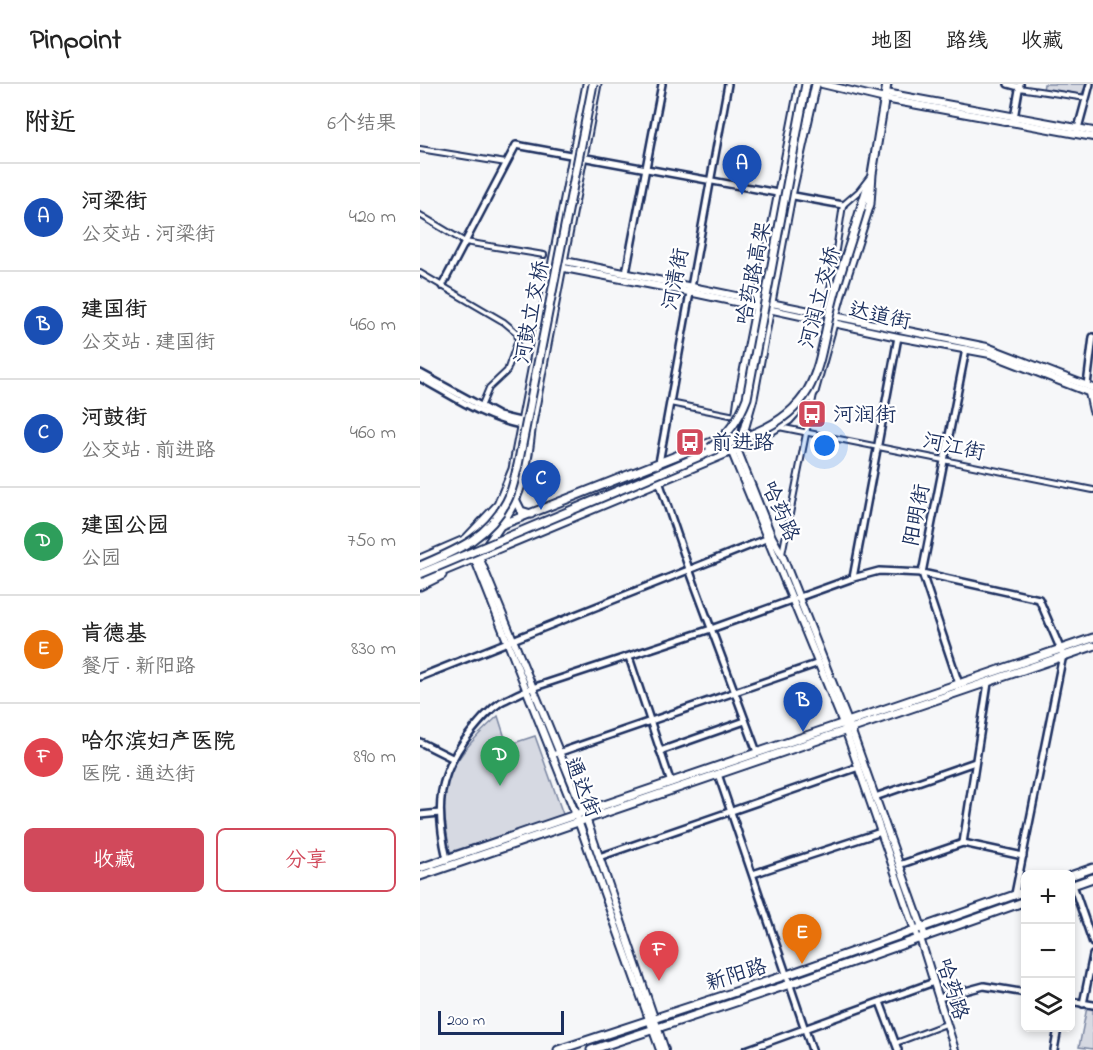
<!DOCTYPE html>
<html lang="zh">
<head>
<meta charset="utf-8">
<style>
  :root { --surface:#fff; --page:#f6f6f6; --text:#222; --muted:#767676; --line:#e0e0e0; --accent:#d1495b }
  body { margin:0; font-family:"Indie Flower","LXGW WenKai TC",sans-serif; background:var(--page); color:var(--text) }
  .controls { position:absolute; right:18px; bottom:18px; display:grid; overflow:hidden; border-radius:9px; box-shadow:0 3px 9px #0003 }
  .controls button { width:54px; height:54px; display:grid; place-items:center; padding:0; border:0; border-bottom:2px solid var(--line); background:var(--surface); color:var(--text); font:30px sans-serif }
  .scale { position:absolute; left:18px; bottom:15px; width:126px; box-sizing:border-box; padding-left:6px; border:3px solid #1b2f5e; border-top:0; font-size:16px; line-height:21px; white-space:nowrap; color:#1b2f5e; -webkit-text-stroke:4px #fff; paint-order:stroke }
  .you { position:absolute; left:405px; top:362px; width:21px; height:21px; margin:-15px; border:4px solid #fff; border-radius:50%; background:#1a73e8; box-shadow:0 0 0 9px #1a73e833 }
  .badge { display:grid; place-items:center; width:39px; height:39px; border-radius:50%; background:var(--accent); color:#fff; font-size:20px; font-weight:700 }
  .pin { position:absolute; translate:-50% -50px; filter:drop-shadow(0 2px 3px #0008) }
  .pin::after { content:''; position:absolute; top:32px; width:21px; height:18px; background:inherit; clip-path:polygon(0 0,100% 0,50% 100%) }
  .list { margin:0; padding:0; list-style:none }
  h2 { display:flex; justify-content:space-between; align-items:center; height:78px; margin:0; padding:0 24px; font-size:26px }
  h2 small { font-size:20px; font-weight:400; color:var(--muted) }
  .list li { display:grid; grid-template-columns:39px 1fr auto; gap:18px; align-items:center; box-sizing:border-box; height:108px; padding:0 24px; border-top:2px solid var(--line) }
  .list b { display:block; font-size:22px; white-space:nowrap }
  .list p { margin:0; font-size:20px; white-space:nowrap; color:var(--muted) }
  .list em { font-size:20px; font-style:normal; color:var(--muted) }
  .actions { display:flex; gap:12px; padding:18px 24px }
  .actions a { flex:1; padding:14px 0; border:2px solid var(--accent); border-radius:9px; text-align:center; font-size:21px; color:var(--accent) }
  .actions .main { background:var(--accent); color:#fff }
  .icon { flex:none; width:33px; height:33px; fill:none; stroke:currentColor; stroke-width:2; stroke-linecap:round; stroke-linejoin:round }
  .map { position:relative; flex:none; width:673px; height:966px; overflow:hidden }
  header { display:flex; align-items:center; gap:36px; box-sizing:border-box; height:84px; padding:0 30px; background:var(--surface); border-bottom:2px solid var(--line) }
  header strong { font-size:28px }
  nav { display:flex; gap:33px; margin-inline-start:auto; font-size:21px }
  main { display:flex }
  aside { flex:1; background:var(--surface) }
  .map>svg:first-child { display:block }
  .green { fill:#d6d9e2; stroke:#7884a0; stroke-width:1.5 }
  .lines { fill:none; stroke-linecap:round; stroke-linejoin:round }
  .minor-casing { stroke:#1b2f5e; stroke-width:8 }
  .tertiary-casing { stroke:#1b2f5e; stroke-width:10 }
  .secondary-casing { stroke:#1b2f5e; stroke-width:10 }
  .primary-casing { stroke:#1b2f5e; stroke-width:11 }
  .trunk-casing { stroke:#1b2f5e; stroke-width:11 }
  .minor { stroke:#fff; stroke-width:4 }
  .tertiary { stroke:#fff; stroke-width:5 }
  .secondary { stroke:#fff; stroke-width:6 }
  .primary { stroke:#fff; stroke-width:7 }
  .trunk { stroke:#fff; stroke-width:7 }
  .trunk-bridge-casing { stroke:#1b2f5e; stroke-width:11; stroke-linecap:butt }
  .trunk-bridge { stroke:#fff; stroke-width:7 }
  .labels { text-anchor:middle; stroke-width:4.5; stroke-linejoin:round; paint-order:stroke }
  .street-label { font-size:21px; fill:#1b2f5e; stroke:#fff }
  .poi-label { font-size:21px; fill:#1b2f5e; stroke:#fff; text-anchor:start }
</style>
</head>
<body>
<header>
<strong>Pinpoint</strong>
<nav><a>地图</a><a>路线</a><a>收藏</a></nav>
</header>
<main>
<aside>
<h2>附近<small>6个结果</small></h2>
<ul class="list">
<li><span class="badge" style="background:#1a4fb4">A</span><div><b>河梁街</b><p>公交站 · 河梁街</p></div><em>420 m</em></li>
<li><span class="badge" style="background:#1a4fb4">B</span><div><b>建国街</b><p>公交站 · 建国街</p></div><em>460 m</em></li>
<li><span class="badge" style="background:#1a4fb4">C</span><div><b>河鼓街</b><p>公交站 · 前进路</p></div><em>460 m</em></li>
<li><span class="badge" style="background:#2e9e5b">D</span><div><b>建国公园</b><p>公园</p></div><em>750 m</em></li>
<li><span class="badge" style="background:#e8710a">E</span><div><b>肯德基</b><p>餐厅 · 新阳路</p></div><em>830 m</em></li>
<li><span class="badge" style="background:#e0444e">F</span><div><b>哈尔滨妇产医院</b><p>医院 · 通达街</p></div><em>890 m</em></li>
</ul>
<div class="actions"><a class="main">收藏</a><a>分享</a></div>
</aside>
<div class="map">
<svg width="673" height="966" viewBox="0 0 673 966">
  <rect width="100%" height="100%" fill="#f6f7f9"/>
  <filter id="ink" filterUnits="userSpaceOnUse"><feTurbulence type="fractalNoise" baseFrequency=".0167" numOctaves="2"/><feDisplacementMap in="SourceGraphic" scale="12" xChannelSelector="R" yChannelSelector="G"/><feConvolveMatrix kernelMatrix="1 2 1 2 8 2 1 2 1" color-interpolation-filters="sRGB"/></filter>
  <g filter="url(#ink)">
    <g class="green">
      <path d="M624,0H667L661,11L623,6Z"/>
      <path d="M78,632L85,654L91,660L115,652L144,733L30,768C27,749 22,727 25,707C30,677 56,652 78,632Z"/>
      <path d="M667,923L673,924V965L659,963Z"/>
    </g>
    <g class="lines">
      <g class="minor-casing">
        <g id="minor">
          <path d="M599,4L666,14"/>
          <path d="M0,65L86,79"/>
          <path d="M0,131L45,158L124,171"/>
          <path d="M0,189L84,238L97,249L98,256L87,287L69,304L61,323"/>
          <path d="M406,230L423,121L439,107L452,90"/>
          <path d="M250,319L315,332"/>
          <path d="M359,343L673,406"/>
          <path d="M362,470L394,310"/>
          <path d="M476,959L526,940"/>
        </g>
      </g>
      <g class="tertiary-casing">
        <g id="tertiary">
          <path d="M308,0L239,379V397L269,485L337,668"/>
          <path d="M588,0L599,3"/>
          <path d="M594,34L600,0"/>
          <path d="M657,48L670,0"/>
          <path d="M206,189L242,0"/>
          <path d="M22,202L96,61L423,121"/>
          <path d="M0,289L79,332L104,338"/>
          <path d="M0,294C33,312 64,334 101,341"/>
          <path d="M667,301L673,253"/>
          <path d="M433,494L478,253"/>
          <path d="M209,573L251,699"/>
          <path d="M0,593L351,453"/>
          <path d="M539,600L502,489L546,265"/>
          <path d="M0,658L32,674"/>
          <path d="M240,667L325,637"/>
          <path d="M132,671L399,579"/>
          <path d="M298,690L392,966"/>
          <path d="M455,713L555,678"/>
          <path d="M0,731L20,729"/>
          <path d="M543,759L568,599"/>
          <path d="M179,773L439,683"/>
          <path d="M27,775C15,724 17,690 51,648C60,637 69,626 81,618C89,614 98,610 106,606L291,545L433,494L459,487L502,489L619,515L643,571L595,810"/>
          <path d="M479,781L543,759L603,772"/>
          <path d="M333,790L461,748"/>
          <path d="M653,801L673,859"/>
          <path d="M519,914L564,902L606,909"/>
          <path d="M650,917L673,921"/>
          <path d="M460,918L478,966"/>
          <path d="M663,920L673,871"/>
          <path d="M326,966L514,898"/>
          <path d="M634,966L638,944"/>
        </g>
      </g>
      <g class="secondary-casing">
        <g id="secondary">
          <path d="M402,0L465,15L673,53"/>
          <path d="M466,9L673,47"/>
          <path d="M140,176L567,263L673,304"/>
          <path d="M139,183L269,208L478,253L570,270L673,310"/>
          <path d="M669,309L673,327"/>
          <path d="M317,365L352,453L362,471L431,645L505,852"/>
          <path d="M311,366L423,639L498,855"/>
          <path d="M47,456L156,731L240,966"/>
          <path d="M59,473L164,728L245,966"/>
          <path d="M500,854L535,966"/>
        </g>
      </g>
      <g class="primary-casing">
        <g id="primary">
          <path d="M0,784L673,554"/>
          <path d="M0,792L673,562"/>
          <path d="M650,792L673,784"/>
          <path d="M650,802L673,794"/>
          <path d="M138,966L367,891L606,807"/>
          <path d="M171,966L370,900L606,817"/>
        </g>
      </g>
      <g class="trunk-casing">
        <g id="trunk">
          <path d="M441,124L449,98"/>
          <path d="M320,360L351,347L369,336L394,308L422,207L450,120L452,90L467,0"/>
          <path d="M312,363L319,313L380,0"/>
          <path d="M95,415L101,427L111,430"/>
          <path d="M61,449L299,355"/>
          <path d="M46,455L78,421L93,385L167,0"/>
          <path d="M66,463C79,443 94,424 101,401C108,381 109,360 112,339L177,0"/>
          <path d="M0,475L51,453"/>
          <path d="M0,497L317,365L320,360L333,314L371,112L396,0"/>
          <path d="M0,502L22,491"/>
        </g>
      </g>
      <use href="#minor" class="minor"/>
      <use href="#tertiary" class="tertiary"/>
      <use href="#secondary" class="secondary"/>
      <use href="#primary" class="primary"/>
      <use href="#trunk" class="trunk"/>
      <g class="trunk-bridge-casing">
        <g id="trunk-bridge">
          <path d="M290,364C309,350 319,335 327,314L386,0"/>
          <path d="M0,482C37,466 68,454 87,417C93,406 95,392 98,381L173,0"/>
          <path d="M0,490L337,348C403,319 397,276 413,216C421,185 432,155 441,124"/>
        </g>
      </g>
      <use href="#trunk-bridge" class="trunk-bridge"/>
    </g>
  </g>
  <defs>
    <g id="bus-square" transform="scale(1.5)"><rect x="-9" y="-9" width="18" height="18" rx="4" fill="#d1495b" stroke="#fff"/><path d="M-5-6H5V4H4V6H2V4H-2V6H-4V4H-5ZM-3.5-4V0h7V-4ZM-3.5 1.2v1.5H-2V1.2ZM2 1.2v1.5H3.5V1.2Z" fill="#fff"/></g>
  </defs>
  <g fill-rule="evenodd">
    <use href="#bus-square" x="392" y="330"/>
    <use href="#bus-square" x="270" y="358"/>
  </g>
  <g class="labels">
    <g class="street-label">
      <text transform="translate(333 189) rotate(-79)" y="7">哈药路高架</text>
      <text transform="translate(255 195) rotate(-79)" y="7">河清街</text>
      <text transform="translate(399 213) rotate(-75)" y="7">河润立交桥</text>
      <text transform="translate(111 228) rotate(-79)" y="7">河鼓立交桥</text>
      <text transform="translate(460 231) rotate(12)" y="7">达道街</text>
      <text transform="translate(534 362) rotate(12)" y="7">河江街</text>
      <text transform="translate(361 427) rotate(66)" y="7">哈药路</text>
      <text transform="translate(496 431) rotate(-79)" y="7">阳明街</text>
      <text transform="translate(163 703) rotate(68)" y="7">通达街</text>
      <text transform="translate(316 890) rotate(-17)" y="7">新阳路</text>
      <text transform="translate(533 905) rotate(73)" y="7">哈药路</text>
    </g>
    <g class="poi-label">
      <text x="413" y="337">河润街</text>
      <text x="291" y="365">前进路</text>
    </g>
  </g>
</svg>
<div class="controls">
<button>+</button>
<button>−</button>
<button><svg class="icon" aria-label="layers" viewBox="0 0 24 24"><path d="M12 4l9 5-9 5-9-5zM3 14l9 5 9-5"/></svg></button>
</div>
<div class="scale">200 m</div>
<div class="you"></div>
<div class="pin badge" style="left:322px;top:111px;background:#1a4fb4">A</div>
<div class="pin badge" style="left:383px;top:648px;background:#1a4fb4">B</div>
<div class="pin badge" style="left:121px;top:426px;background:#1a4fb4">C</div>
<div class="pin badge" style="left:80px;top:702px;background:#2e9e5b">D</div>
<div class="pin badge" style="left:382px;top:880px;background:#e8710a">E</div>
<div class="pin badge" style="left:239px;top:897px;background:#e0444e">F</div>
</div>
</main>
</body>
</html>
